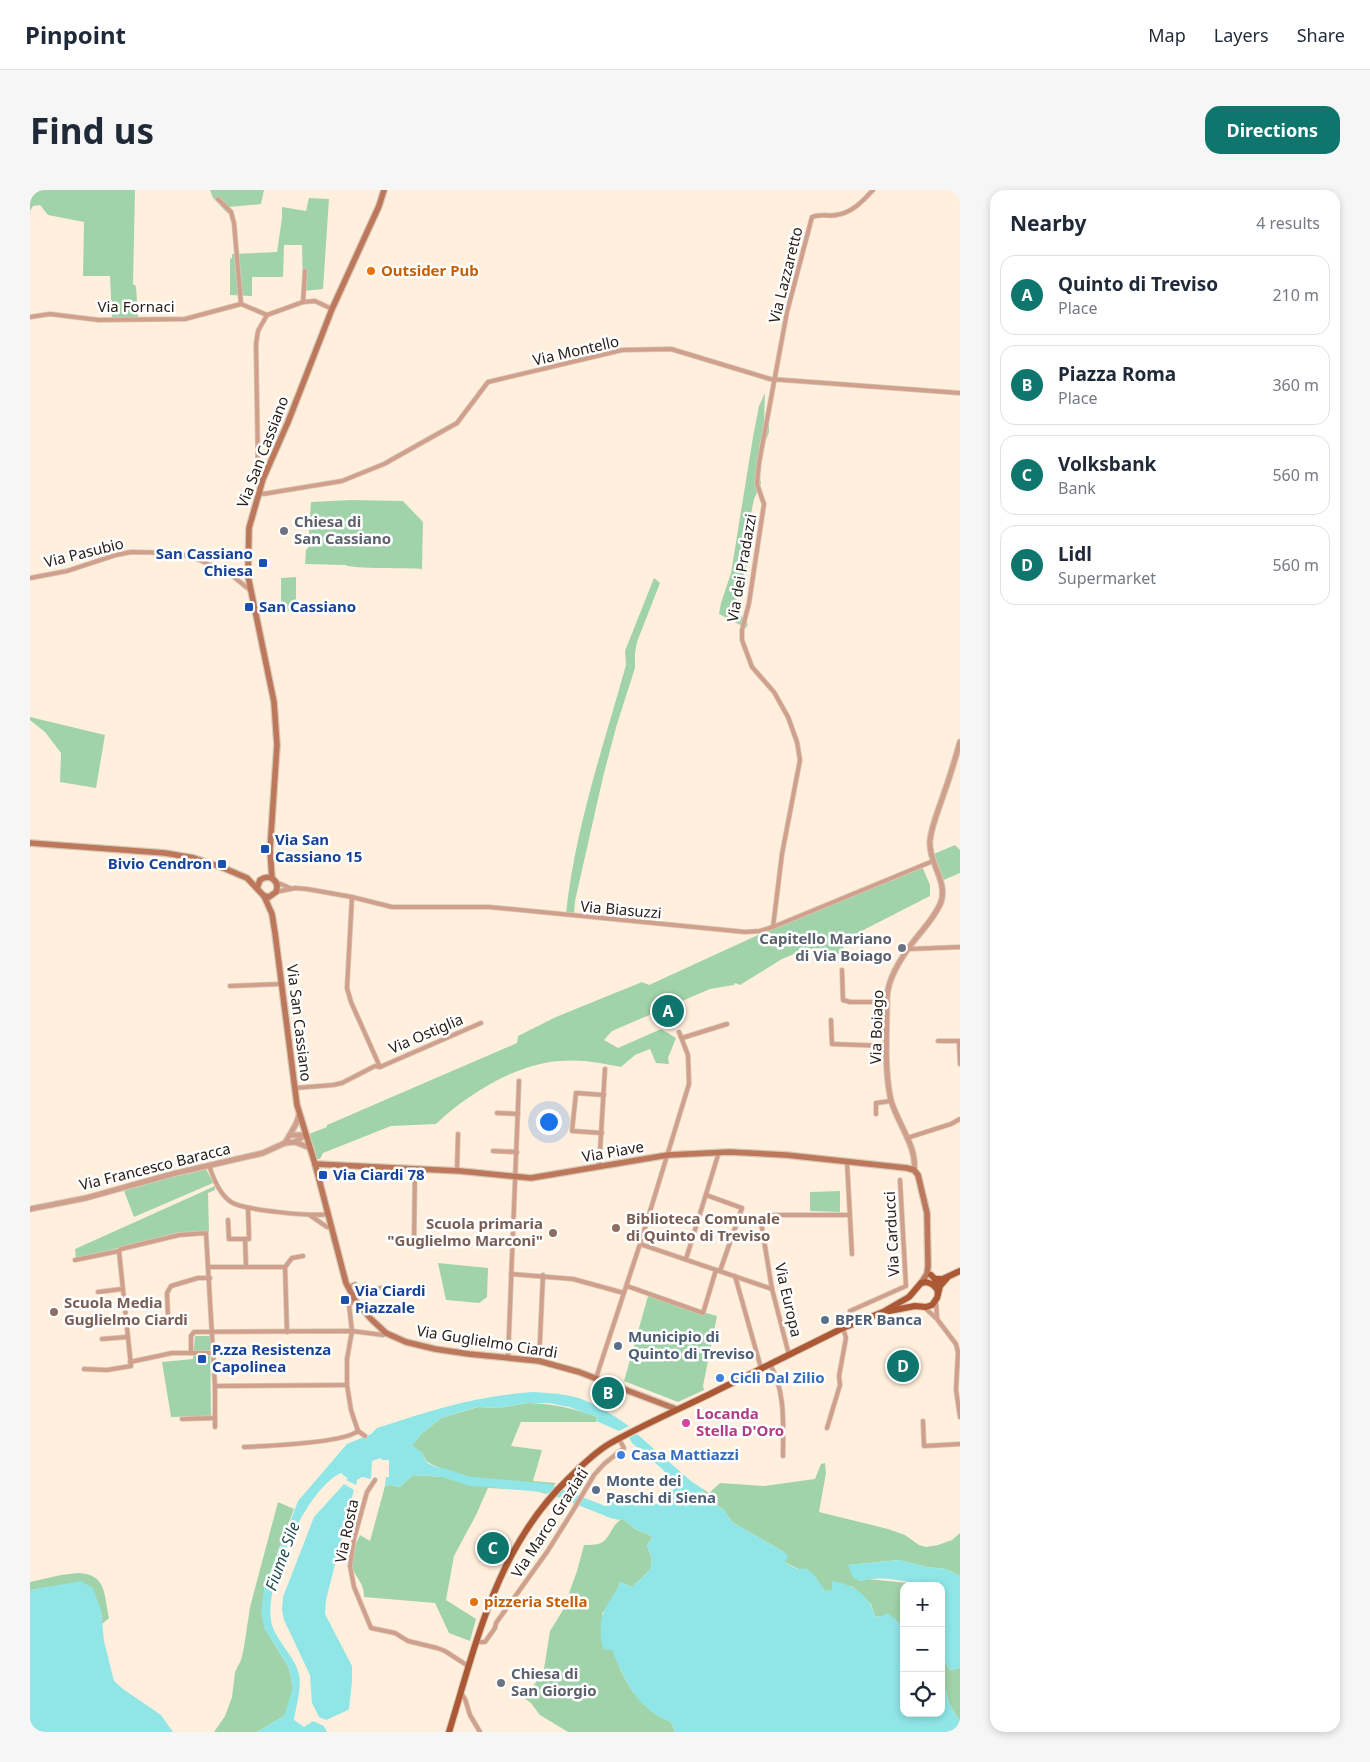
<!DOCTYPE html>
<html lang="en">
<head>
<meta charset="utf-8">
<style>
  :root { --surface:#fff; --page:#f6f6f7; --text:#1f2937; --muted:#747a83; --line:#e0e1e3; --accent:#0f766e }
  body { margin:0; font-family:"Noto Sans",sans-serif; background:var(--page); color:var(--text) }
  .controls { position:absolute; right:15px; bottom:15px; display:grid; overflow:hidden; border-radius:10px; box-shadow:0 2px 8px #0003 }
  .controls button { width:45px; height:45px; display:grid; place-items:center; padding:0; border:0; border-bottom:1px solid var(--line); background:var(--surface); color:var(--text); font:25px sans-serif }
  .you { position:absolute; left:518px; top:931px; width:18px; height:18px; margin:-12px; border:4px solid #fff; border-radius:50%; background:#1a73e8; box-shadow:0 0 0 8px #1a73e833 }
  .badge { display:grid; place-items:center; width:32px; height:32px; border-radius:50%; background:var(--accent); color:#fff; font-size:16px; font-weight:700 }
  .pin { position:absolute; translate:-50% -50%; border:2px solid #fff; box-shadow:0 1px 5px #0006 }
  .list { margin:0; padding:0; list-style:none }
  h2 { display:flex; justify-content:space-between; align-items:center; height:65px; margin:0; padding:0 20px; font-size:21px }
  h2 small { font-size:16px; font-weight:400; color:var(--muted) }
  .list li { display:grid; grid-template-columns:32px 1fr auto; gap:15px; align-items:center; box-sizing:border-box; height:80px; margin:0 10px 10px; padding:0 10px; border:1px solid var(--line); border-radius:15px }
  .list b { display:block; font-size:19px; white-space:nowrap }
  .list p { margin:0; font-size:16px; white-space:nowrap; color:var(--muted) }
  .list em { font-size:16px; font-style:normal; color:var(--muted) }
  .icon { flex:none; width:28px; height:28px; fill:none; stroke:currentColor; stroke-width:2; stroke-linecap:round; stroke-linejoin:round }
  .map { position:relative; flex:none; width:930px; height:1542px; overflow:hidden; border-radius:15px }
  header { display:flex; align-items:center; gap:30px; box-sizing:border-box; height:70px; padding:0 25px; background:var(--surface); border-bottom:1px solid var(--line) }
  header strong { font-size:24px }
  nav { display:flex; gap:28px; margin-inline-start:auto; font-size:18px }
  .intro { display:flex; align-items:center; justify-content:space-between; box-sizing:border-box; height:120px; padding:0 30px }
  h1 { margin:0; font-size:35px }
  .button { padding:12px 22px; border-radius:15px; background:var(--accent); color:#fff; font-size:18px; font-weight:700 }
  main { display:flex; gap:30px; padding:0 30px }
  aside { flex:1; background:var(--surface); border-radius:15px; box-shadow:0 2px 8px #0003 }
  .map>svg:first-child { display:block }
  .green { fill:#a1d3aa }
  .water { fill:#90e6e7 }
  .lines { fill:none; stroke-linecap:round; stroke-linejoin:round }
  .river { stroke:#90e6e7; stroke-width:9 }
  .minor-casing { stroke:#d8cab9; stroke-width:5.5 }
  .tertiary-casing { stroke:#d8cab9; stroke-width:7 }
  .secondary-casing { stroke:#d8cab9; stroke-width:8 }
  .primary-casing { stroke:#d8cab9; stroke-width:8 }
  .minor { stroke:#d1a08d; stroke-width:4 }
  .tertiary { stroke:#d1a08d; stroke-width:5 }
  .secondary { stroke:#bd775b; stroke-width:5.5 }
  .primary { stroke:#ad5834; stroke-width:6 }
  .food-dot { fill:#e8710a; stroke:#fff; stroke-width:2 }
  .worship-dot { fill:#6b7280; stroke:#fff; stroke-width:2 }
  .transit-dot { fill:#1a4fb4; stroke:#fff; stroke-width:2 }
  .education-dot { fill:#8d6e63; stroke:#fff; stroke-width:2 }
  .service-dot { fill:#5c6f8a; stroke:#fff; stroke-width:2 }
  .shop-dot { fill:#3f7fe0; stroke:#fff; stroke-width:2 }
  .hotel-dot { fill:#d1479c; stroke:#fff; stroke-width:2 }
  .labels { text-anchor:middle; stroke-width:5; stroke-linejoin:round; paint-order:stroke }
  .food-label { font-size:15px; font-weight:bold; fill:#c56008; stroke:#fff; text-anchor:start }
  .street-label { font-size:15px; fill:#282118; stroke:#fff }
  .worship-label { font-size:15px; font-weight:bold; fill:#5b616d; stroke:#fff; text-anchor:start }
  .transit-label { font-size:15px; font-weight:bold; fill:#164399; stroke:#fff; text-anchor:start }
  .education-label { font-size:15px; font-weight:bold; fill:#785e54; stroke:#fff; text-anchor:start }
  .service-label { font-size:15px; font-weight:bold; fill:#4e5e75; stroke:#fff; text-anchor:start }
  .shop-label { font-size:15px; font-weight:bold; fill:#366cbe; stroke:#fff; text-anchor:start }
  .hotel-label { font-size:15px; font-weight:bold; fill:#b23c85; stroke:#fff; text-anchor:start }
  .water-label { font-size:16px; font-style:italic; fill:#244d4d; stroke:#fff }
</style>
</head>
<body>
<header>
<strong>Pinpoint</strong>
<nav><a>Map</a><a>Layers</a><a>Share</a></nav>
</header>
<div class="intro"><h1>Find us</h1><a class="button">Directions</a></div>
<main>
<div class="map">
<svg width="930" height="1542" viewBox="0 0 930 1542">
  <rect width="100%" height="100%" fill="#ffefdc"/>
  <g class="green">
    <path d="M0,0H105L103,94L106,96L108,128H82L80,86H53L54,32L18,25L10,15L3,16L0,21Z"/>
    <path d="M180,0H234L231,14L199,17L198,24L183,8Z"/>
    <path d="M279,8L299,9L293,99L273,101L272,55H254L253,87H222V106L200,105V69L202,68V64L247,62L252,28V17L276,21Z"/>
    <path d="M735,203L734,232H739V242L733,258L729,281L731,294L724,309L719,334L717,373L708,405L702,421L714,428L718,434L716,438L689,424L691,413L701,383L723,247L729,216Z"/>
    <path d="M321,310L373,311L393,332L392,379C380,378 322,379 315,375L275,374L276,359H278L281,312Z"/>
    <path d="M266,387V421H251V388Z"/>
    <path d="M624,388L630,393L607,452L605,463V478L587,534L573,587L545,711L544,724L536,723C545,639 573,557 596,475L595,461Z"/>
    <path d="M0,527L75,545L66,598L30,592L31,563L15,542L0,530Z"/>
    <path d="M925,655L930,660V683L909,692L899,666Z"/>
    <path d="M892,676L900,695V706L810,752L819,766L803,763L793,758L776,759L752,769L710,795L705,793L704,795L680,799L582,841L574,850L588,858L631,839L646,848L638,868L639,874L626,873L620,859L605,865L591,877C571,873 551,869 530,871C486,874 437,904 406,934L361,936L293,963L290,969H287L279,944L297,937V935L487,853L488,846L526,827L612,792L619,795L767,727Z"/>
    <path d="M176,979L183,993L104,1027L94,1001L150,984Z"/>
    <path d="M185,996V1000L178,1003L179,1042L146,1043L46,1069L45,1059Z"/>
    <path d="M810,1001V1022L780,1021V1002Z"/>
    <path d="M408,1073L458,1078L457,1107L449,1113L416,1110Z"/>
    <path d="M618,1106L687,1126L673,1196L674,1200L648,1212L594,1191Z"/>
    <path d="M165,1146H180L181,1226L141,1227L132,1172L163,1169Z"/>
    <path d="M498,1213C525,1214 543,1218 567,1227L566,1232H491L481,1256L512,1260L503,1291L526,1293L516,1304L503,1300L458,1298L446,1325L424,1366L416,1410L446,1429L440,1451L419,1443L405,1413L334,1407C334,1392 326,1389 322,1377C319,1368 326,1353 330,1345L340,1351L355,1296L361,1295L370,1297L383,1285L414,1287L420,1283L397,1272L392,1263L381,1255L386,1251L391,1244L411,1228L448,1217L469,1218Z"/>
    <path d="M795,1273L796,1283L789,1322L858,1339L875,1345L889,1355L896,1357L908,1355L922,1350L930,1343V1386L916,1379L897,1377L869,1370L818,1375L830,1391L838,1389L898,1395L874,1396V1440L865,1429L845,1426L841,1414L823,1397L802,1392L803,1400H794C781,1378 774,1384 755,1372L754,1362L702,1332L694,1320L674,1306L673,1299L679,1303L690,1293L734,1296L785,1289L791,1274Z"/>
    <path d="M248,1312L264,1319L234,1399V1437L259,1478L263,1498L260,1512L254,1526L227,1542H184L195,1526L202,1507L205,1482L211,1470L214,1457L220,1417Z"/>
    <path d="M593,1329L605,1339L620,1345L622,1348L617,1356C628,1379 619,1381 602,1397L590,1392L587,1401L572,1424C585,1468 596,1514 641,1532L645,1542H538L510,1525L501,1513L494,1508L496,1502C503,1497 506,1491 513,1485L520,1441L533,1420L547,1381L554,1355C559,1355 566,1355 571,1353C581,1348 582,1332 593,1329Z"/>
    <path d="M48,1383C77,1384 74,1405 79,1428L72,1434L71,1421L51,1392L0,1400V1392L31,1385Z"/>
    <path d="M911,1465L920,1480L930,1478V1532L919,1513L916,1501L911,1495Z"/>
  </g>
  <g class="water">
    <path d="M503,1202C514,1203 525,1203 535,1205C558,1208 580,1223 599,1236L589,1241L566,1231L567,1227L539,1217L519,1213H498L469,1218L447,1217L411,1228L391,1244L386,1251L382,1255L392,1263L397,1273L420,1283V1286L414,1287L383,1285L370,1297L361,1295L355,1296L356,1287H359V1270H352L351,1268L342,1271L341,1289L332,1287L327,1290L326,1295L316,1290L318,1289L311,1283C276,1299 235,1393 241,1430C244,1450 264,1464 269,1484C272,1497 266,1516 264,1530L274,1537L283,1531L294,1536L297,1542H227L254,1526L263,1498L259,1478L234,1437L231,1420L234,1399L268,1311L317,1254L341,1244L347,1238C402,1220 445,1206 503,1202Z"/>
    <path d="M607,1244L661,1291L673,1299L674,1306L694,1320L702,1332L754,1362L758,1366L755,1372C762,1377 768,1381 776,1378L786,1387L794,1400H802V1391C822,1394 840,1405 845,1426L850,1427L857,1423L865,1429L874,1440V1523H911V1495L916,1501L919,1513L930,1532V1542H645L641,1532C606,1518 596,1492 582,1460L573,1459C571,1449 569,1433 573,1424C577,1412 586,1404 590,1392L602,1397C619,1381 628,1379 617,1356L622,1348L620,1345L605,1339L593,1329L589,1330L575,1326L573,1323L577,1314L581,1312L629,1314L648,1295L631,1278L602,1253L599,1248Z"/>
    <path d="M314,1294L324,1300L296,1410L295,1424L322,1476V1491L319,1519L316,1521L296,1530L289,1527L282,1513L280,1485L254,1430L252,1420L253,1407L284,1327Z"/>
    <path d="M869,1370L897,1377L916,1379L930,1386V1478L920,1480L911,1465V1396C886,1396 856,1383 830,1391L823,1388L818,1375Z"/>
    <path d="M51,1391L63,1398L71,1421L74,1451L84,1491L93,1499L131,1525L143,1542H0V1400Z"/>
  </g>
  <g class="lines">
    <path class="river" d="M411,1282L439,1291L517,1298L583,1324"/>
    <g class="minor-casing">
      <g id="minor">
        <path d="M188,9L201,22L204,33L211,114L237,125L273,112L285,111L302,119"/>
        <path d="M273,112L275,81"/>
        <path d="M0,127L20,124L69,130L155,129L211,114"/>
        <path d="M233,289L230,288L228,277L226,154L228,141L237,125"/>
        <path d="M229,302L233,304L312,291L354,274L427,233L458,192L592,160L641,159L740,189L930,203"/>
        <path d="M200,384L208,383L218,378"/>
        <path d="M0,388L37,381L86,365L101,362L146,363L165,368L200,384L220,400"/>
        <path d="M246,692L260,698"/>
        <path d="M246,702L265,698L277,699L322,707L362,717H459L715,742L730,741L743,737L903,671"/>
        <path d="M322,707L317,798L321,812L350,877"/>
        <path d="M743,737L752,664L770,570L767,552L758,527L744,502L722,477L712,450V440L719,413L734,314L727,294L729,273L757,122L782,27C791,23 797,27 806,25C822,23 833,11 843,0"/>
        <path d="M879,759L930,757"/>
        <path d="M812,780L813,810L820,812H857"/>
        <path d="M200,796L251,794"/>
        <path d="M801,830L802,854L857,856"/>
        <path d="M652,848L697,834"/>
        <path d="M908,851H930"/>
        <path d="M929,851L930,874"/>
        <path d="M265,898L303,895L312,893L345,876L350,877L451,833"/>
        <path d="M467,923L488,924"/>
        <path d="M846,924V913L861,911"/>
        <path d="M572,943L542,941L546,903L574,905"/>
        <path d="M877,948L921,934L930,929"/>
        <path d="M463,961L487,962"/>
        <path d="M817,972L822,1064"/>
        <path d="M179,975C183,988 189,1004 201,1012C213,1020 283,1027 298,1024"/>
        <path d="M569,977L575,879"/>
        <path d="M427,981L428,944"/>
        <path d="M676,1005L712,1018L690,1081"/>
        <path d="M218,1018L219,1046"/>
        <path d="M281,1026L297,1037H301"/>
        <path d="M198,1030L199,1049H219"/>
        <path d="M215,1049L216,1076"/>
        <path d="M384,1052L385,978"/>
        <path d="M610,1054L742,1099"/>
        <path d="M656,1069L689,962"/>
        <path d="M45,1070L89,1061L91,1059L149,1045L176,1043L185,1196L317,1195"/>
        <path d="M179,1077H255L257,1142"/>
        <path d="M255,1077L262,1068L273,1066"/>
        <path d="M481,1084L543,1089L594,1103"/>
        <path d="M705,1086L731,1178"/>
        <path d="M597,1096L673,1123L686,1080"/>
        <path d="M318,1097L325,1094L329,1101L352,1098"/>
        <path d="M68,1102L92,1099"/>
        <path d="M325,1110L319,1115L322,1141L317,1169V1195L321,1220L328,1241L335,1246"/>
        <path d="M906,1112L907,1127"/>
        <path d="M894,1117L907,1129L926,1154L928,1162L926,1200L930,1227"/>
        <path d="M820,1121L876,1096L870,990"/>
        <path d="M138,1125L137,1103L141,1096L168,1088H180"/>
        <path d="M72,1149L97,1147"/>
        <path d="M161,1163V1146L164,1142L322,1141L353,1145L356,1143"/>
        <path d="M759,1165L742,1099L731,1032L733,1027L737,1025H819"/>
        <path d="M478,1168L489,891"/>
        <path d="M509,1171L513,1085"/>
        <path d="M100,1172L142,1163H184"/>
        <path d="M740,1174C756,1203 753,1234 753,1266"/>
        <path d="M54,1179L77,1180L101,1176L89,1061"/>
        <path d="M566,1188L610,1054L659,894L658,865L649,842"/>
        <path d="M152,1229L185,1228"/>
        <path d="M893,1231L894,1256L930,1254"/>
        <path d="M185,1237V1196"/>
        <path d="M797,1238L810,1195L809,1186L816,1148L813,1138"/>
        <path d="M214,1257C237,1256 314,1253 328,1241"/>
        <path d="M345,1290L337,1302L324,1349L320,1376L324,1397L341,1438L365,1443L378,1451L407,1458L415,1461L438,1476"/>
        <path d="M447,1452H455L465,1438L466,1433L517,1362L544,1319L564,1285L574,1274L594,1258L589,1249"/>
        <path d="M431,1503L435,1509L440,1525L450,1542"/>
      </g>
    </g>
    <g class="tertiary-casing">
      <g id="tertiary">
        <path d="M261,945H275"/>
        <path d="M265,952L280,958"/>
        <path d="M255,953L266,934L269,925"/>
        <path d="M884,980C888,956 864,929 860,906C854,874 857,839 857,807C858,786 875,762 887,747C896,736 906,725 911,712C918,691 898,672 900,650C902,634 909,619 914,603C920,587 925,569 930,552"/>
        <path d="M0,1019L56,1008L142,984L233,963L255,953L265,952L275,945"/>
      </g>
    </g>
    <g class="secondary-casing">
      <g id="secondary">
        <path d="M0,653L135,663L164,668L191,677L217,688L234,706L242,724L245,743L267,915L285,974L316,1093L325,1110L341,1129L356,1143L376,1152L405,1159L439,1164L509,1171L549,1182L646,1219"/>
        <path d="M242,688L240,660L247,555L244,512L218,386L219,338L233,289L258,232L302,119L349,16L354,0"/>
        <path d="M227,698L230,690C240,683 250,691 246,702L239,707L234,706"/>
        <path d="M285,974L430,981L501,988L638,965L699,962L756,965L877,978L884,980L888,985L897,1023L898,1076L897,1084L891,1093"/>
      </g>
    </g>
    <g class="primary-casing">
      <g id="primary">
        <path d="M901,1085L905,1089H911"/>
        <path d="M902,1094L930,1081"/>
        <path d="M859,1121L885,1116L896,1117L902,1115L907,1108L910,1096L917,1088"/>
        <path d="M419,1542C447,1450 467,1357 539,1288C551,1276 564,1263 579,1254C611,1236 645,1221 678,1205L813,1138L853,1122L879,1107L891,1093L896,1092L902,1094L907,1099L908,1104"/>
      </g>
    </g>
    <use href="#minor" class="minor"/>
    <use href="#tertiary" class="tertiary"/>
    <use href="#secondary" class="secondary"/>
    <use href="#primary" class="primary"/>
  </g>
  <g class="food-dot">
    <circle cx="341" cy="81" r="5"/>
    <circle cx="444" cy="1412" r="5"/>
  </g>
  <g class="worship-dot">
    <circle cx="254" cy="341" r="5"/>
    <circle cx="872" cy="758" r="5"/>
    <circle cx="471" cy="1493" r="5"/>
  </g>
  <g class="transit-dot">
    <rect x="228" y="368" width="10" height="10" rx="2.5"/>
    <rect x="214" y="412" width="10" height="10" rx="2.5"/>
    <rect x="230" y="654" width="10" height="10" rx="2.5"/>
    <rect x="187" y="669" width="10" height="10" rx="2.5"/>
    <rect x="288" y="980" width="10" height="10" rx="2.5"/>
    <rect x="310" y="1105" width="10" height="10" rx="2.5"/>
    <rect x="167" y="1164" width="10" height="10" rx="2.5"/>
  </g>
  <g class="education-dot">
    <circle cx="586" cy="1038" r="5"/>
    <circle cx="523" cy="1043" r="5"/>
    <circle cx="24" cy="1122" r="5"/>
  </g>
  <g class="service-dot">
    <circle cx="795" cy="1130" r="5"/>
    <circle cx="588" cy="1156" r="5"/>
    <circle cx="566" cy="1300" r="5"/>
  </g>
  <g class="shop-dot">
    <circle cx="690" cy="1188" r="5"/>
    <circle cx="591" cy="1265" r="5"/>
  </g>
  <circle class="hotel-dot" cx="656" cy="1233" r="5"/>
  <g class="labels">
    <g class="food-label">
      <text x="351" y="86">Outsider Pub</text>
      <text x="454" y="1417">pizzeria Stella</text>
    </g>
    <g class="street-label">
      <text transform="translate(756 85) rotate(-76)" y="5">Via Lazzaretto</text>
      <text x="106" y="122">Via Fornaci</text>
      <text transform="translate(546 161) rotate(-13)" y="5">Via Montello</text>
      <text transform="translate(233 262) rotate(-69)" y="5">Via San Cassiano</text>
      <text transform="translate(54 363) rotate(-14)" y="5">Via Pasubio</text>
      <text transform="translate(712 378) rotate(-80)" y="5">Via dei Pradazzi</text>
      <text transform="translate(591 720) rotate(5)" y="5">Via Biasuzzi</text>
      <text transform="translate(269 833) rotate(83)" y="5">Via San Cassiano</text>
      <text transform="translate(847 837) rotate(-88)" y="5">Via Boiago</text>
      <text transform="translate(396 844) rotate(-23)" y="5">Via Ostiglia</text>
      <text transform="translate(583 962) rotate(-10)" y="5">Via Piave</text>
      <text transform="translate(125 977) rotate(-14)" y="5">Via Francesco Baracca</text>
      <text transform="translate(862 1044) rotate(-93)" y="5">Via Carducci</text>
      <text transform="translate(758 1110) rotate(77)" y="5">Via Europa</text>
      <text transform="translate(457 1152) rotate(9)" y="5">Via Guglielmo Ciardi</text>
      <text transform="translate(520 1333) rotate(-57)" y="5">Via Marco Graziati</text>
      <text transform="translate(317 1341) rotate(-78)" y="5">Via Rosta</text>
    </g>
    <g class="worship-label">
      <text x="264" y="337">Chiesa di<tspan x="264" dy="17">San Cassiano</tspan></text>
      <text x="862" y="754" text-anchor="end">Capitello Mariano<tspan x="862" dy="17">di Via Boiago</tspan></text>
      <text x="481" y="1489">Chiesa di<tspan x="481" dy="17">San Giorgio</tspan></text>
    </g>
    <g class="transit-label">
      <text x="223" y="369" text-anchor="end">San Cassiano<tspan x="223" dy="17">Chiesa</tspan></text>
      <text x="229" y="422">San Cassiano</text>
      <text x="245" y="655">Via San<tspan x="245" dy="17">Cassiano 15</tspan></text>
      <text x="182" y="679" text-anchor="end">Bivio Cendron</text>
      <text x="303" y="990">Via Ciardi 78</text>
      <text x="325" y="1106">Via Ciardi<tspan x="325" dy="17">Piazzale</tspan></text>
      <text x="182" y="1165">P.zza Resistenza<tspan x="182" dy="17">Capolinea</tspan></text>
    </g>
    <g class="education-label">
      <text x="596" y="1034">Biblioteca Comunale<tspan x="596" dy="17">di Quinto di Treviso</tspan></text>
      <text x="513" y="1039" text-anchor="end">Scuola primaria<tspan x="513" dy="17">"Guglielmo Marconi"</tspan></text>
      <text x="34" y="1118">Scuola Media<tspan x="34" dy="17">Guglielmo Ciardi</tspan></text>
    </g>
    <g class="service-label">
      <text x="805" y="1135">BPER Banca</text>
      <text x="598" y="1152">Municipio di<tspan x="598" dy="17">Quinto di Treviso</tspan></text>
      <text x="576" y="1296">Monte dei<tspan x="576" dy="17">Paschi di Siena</tspan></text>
    </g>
    <g class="shop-label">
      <text x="700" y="1193">Cicli Dal Zilio</text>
      <text x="601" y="1270">Casa Mattiazzi</text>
    </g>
    <g class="hotel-label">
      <text x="666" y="1229">Locanda<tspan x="666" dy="17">Stella D'Oro</tspan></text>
    </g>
    <g class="water-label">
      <text transform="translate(252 1366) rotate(-70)" y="6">Fiume Sile</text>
    </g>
  </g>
</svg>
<div class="controls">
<button>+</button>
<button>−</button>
<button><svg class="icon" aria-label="locate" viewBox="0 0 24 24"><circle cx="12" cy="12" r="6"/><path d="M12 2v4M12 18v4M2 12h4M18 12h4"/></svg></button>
</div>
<div class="you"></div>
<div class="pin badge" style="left:638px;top:821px">A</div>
<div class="pin badge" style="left:578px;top:1203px">B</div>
<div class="pin badge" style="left:463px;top:1358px">C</div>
<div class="pin badge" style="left:873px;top:1176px">D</div>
</div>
<aside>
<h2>Nearby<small>4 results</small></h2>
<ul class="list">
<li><span class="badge">A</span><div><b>Quinto di Treviso</b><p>Place</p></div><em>210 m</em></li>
<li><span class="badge">B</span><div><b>Piazza Roma</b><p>Place</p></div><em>360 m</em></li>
<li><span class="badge">C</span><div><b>Volksbank</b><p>Bank</p></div><em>560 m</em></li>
<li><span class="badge">D</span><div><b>Lidl</b><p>Supermarket</p></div><em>560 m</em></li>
</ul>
</aside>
</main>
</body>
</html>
